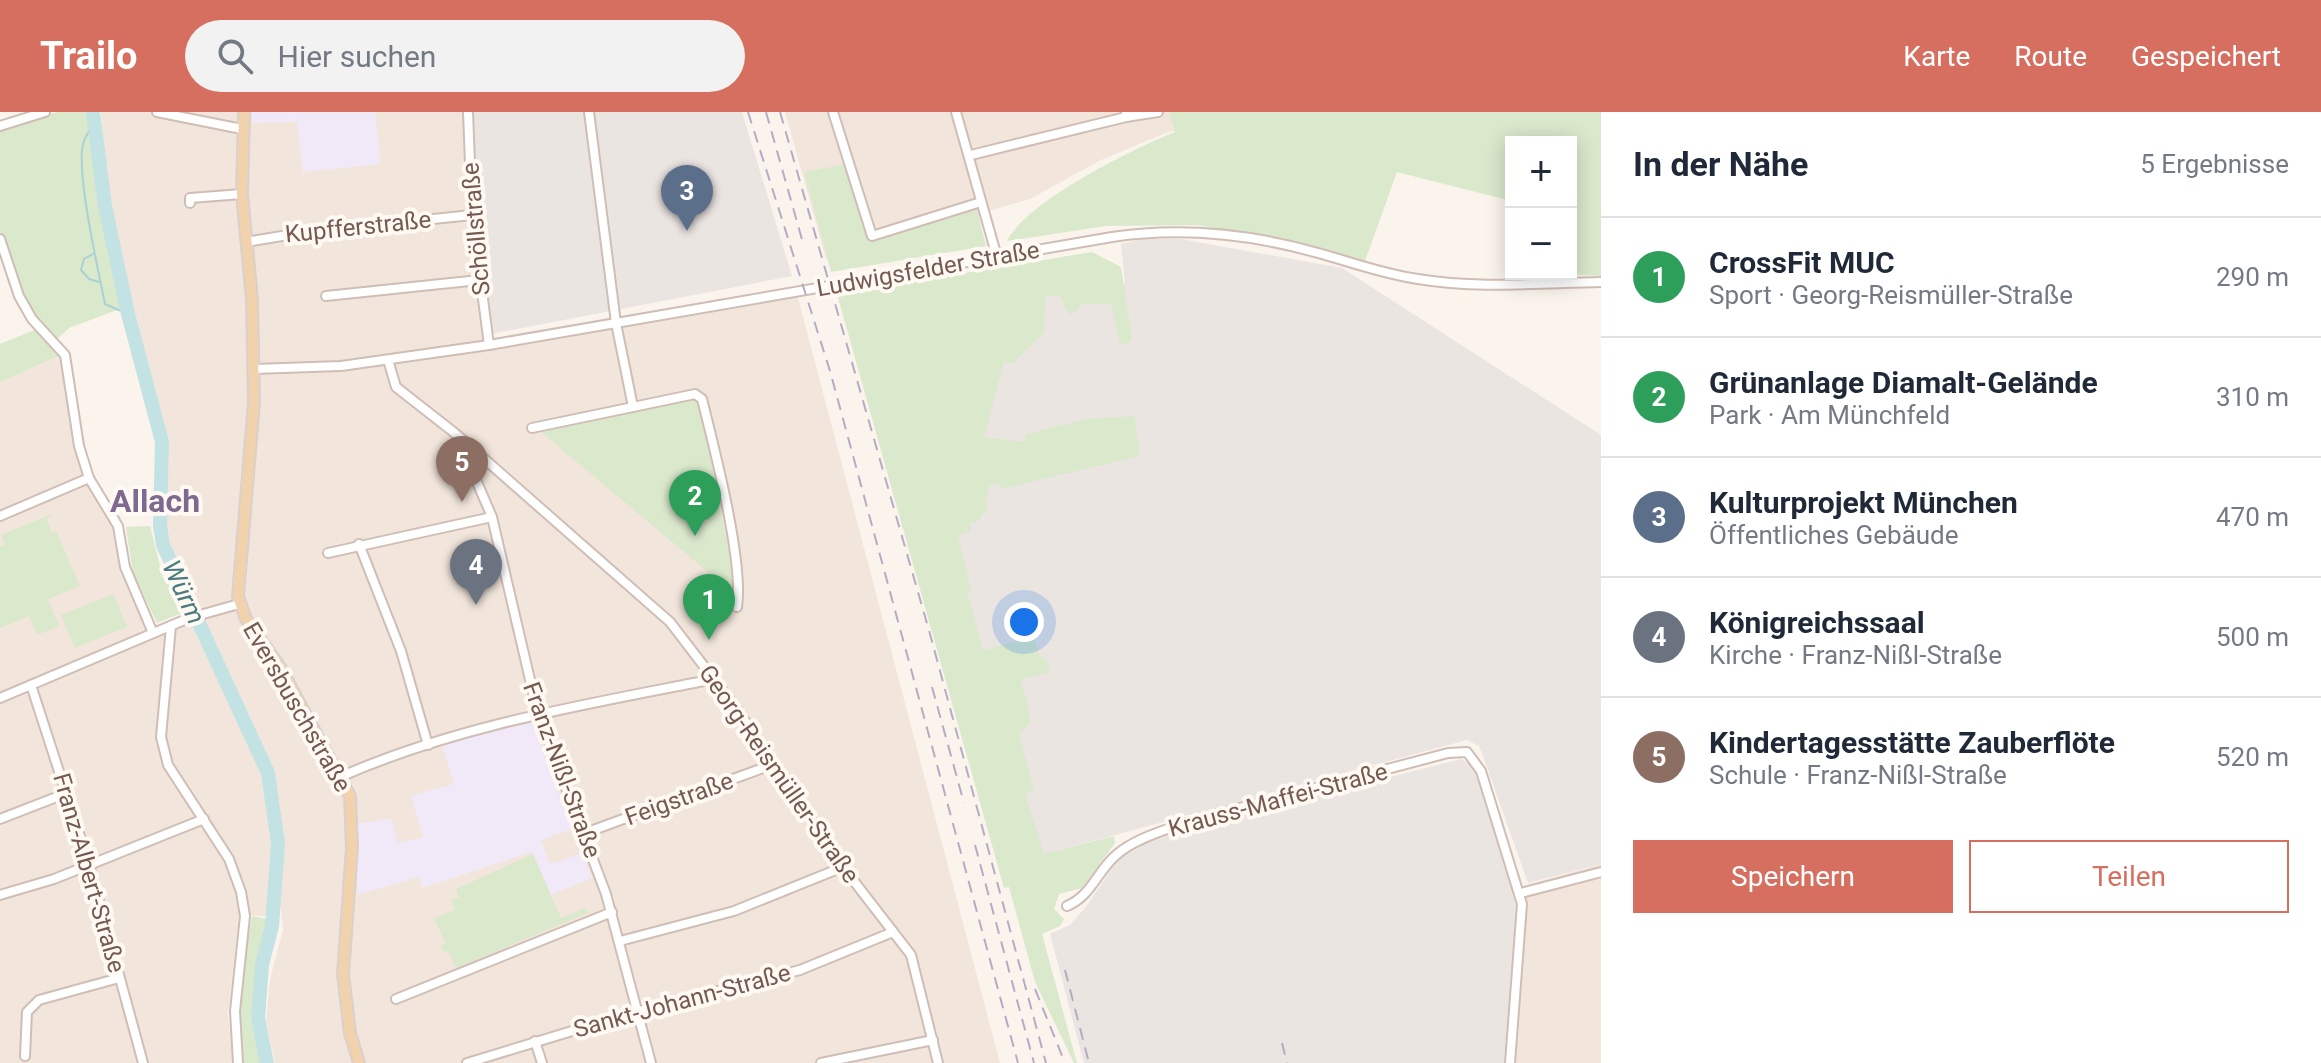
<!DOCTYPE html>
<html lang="de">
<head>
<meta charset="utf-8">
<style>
  :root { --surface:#fff; --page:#f2f2f3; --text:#1f2937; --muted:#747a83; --line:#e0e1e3; --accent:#d76f60 }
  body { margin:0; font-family:Roboto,sans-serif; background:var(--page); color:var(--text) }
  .controls { position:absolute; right:24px; top:24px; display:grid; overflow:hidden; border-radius:0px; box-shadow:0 4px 20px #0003 }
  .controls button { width:72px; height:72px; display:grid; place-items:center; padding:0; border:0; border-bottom:2px solid var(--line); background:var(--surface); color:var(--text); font:40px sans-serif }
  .you { position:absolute; left:1024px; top:510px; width:28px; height:28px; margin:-20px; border:6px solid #fff; border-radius:50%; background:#1a73e8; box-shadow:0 0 0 12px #1a73e833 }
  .badge { display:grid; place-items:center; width:52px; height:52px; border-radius:50%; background:var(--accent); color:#fff; font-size:26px; font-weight:700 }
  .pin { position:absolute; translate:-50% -66px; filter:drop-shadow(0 2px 4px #0008) }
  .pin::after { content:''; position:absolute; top:42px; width:28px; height:24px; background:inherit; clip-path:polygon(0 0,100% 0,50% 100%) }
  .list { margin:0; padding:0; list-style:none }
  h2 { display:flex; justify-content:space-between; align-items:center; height:104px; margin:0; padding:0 32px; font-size:34px }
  h2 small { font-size:26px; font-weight:400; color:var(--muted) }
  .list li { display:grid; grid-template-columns:52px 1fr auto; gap:24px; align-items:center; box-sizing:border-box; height:120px; padding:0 32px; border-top:2px solid var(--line) }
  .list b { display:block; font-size:30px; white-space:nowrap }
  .list p { margin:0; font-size:26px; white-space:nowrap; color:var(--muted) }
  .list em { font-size:26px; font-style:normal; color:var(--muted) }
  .actions { display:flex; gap:16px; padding:24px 32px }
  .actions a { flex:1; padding:18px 0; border:2px solid var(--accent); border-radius:0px; text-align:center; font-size:28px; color:var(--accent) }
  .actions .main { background:var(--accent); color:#fff }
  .icon { flex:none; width:44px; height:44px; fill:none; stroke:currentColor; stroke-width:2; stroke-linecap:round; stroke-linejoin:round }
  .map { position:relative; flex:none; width:1601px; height:951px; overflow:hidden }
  header { display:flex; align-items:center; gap:48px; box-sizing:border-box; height:112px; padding:0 40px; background:var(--accent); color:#fff }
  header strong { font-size:38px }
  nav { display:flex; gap:44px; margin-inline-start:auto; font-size:28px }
  .search { width:560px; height:72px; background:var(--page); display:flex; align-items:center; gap:20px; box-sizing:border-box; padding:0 28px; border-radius:44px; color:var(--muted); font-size:30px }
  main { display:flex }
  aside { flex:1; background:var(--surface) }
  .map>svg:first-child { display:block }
  .residential { fill:#f2e6dc }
  .industrial { fill:#ebe5e2 }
  .education { fill:#f1e9f8 }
  .green { fill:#dae8cc }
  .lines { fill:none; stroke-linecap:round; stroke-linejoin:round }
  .stream { stroke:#aad2d4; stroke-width:2 }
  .river { stroke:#c3e2e3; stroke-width:14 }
  .minor-casing { stroke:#cfbeb5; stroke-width:12 }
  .major-casing { stroke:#d8d1ce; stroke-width:14 }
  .minor { stroke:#fff; stroke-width:8 }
  .major { stroke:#f2d1ad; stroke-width:10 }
  .rail { stroke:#b6abc5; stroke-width:2; stroke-dasharray:12 8; stroke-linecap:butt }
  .labels { text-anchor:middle; stroke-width:8; stroke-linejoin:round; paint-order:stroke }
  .street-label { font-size:24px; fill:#755a51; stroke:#fef9f3 }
  .water-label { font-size:26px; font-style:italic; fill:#4a7b7e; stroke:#fef9f3 }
  .district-label { font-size:32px; font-weight:bold; fill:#7f6a8f; stroke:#fef9f3 }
</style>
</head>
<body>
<header>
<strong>Trailo</strong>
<div class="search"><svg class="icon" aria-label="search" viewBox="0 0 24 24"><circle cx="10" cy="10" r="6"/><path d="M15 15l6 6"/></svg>Hier suchen</div>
<nav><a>Karte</a><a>Route</a><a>Gespeichert</a></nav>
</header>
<main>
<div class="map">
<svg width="1601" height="951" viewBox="0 0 1601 951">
  <rect width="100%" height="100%" fill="#fbf4ed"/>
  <g class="residential">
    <path d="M101,0H471L494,234L797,182L1000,951H275L266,910L270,867L283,818L280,790L282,729L273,665L166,429V331L132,204L105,85Z"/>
    <path d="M785,0H1239L1163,22L1099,49L1030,87L826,147Z"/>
    <path d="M61,243L83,366L114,411L119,448L152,523L191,508L264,663L274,728L270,805L239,802L228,902L233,951H0V270Z"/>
    <path d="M1601,752V951H1505L1516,805L1515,776Z"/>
  </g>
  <g class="industrial">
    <path d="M471,0H742L792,164L491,222L475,103Z"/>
    <path d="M1144,127H1181L1342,156L1601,323V752L1528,771L1482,641L1479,634L1467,628L1041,743L946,421L1005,245L1038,176L1125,171L1121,132Z"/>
    <path d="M1461,647L1475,655L1515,776L1516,805L1505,951H1084L1050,822L1070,813L1085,796L1117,749L1145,732L1186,717Z"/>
  </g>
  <g class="education">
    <path d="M252,0H375L381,52L303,60L297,10L252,11Z"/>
    <path d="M531,608L572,717L541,728L550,752L583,741L592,766L550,783L532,740L422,776L419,765L357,783L358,712L391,706L398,731L423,725L411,684L454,672L442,633Z"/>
  </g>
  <g class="green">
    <path d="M57,0H93L100,75L125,195L69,216L56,228C31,200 4,155 0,117C0,84 0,49 0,15Z"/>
    <path d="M1174,0H1601V164L1562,162H1571L1574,106L1571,105V30H1511V89L1397,60L1365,149L1295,130L1197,113L1106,114L1007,129C1026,90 1132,37 1175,20L1169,1Z"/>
    <path d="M846,52L867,123L876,127L977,98L986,134L831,160L804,60Z"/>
    <path d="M1092,140L1121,155L1132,227L1127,233L1120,232L1111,192H1081L1075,201L1068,202L1060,183L1045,185L1044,221L1013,251L1004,250L984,325L1024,330L1026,322L1086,307L1135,304L1139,344L1003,377L1000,372L989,374L985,390L988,401L981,402V408L970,412L971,419L958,424L971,478L967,480L983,538L1034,525L1039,543L1047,549L1050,560L1021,567L1031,610L1019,623L1034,678L1025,682L1044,742L1114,724L1115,731L1082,776L1059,782L1054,797L1064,807L1060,814L1042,822L1077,951H1074L1035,870L1009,775L1004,776L837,182Z"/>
    <path d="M37,217L61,243L0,270V232Z"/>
    <path d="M689,286L700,293L735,470L733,481L541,320Z"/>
    <path d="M52,402L47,408L52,421L56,419L80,474L48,487L59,514L37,523L29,504L0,516V434L5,432L1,423Z"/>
    <path d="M150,414L163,466L169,464L185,500L157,511L133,461L126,415Z"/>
    <path d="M114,482L127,515L75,536L61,503Z"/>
    <path d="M533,742L561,806L586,796L588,801L456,856L448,839L444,840L441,834L445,831L434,806L455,798L451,788L459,785L456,777Z"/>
    <path d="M252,804L268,807C254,849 247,908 263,951H243L236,905Z"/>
  </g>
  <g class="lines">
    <g class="stream">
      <path d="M94,12C91,17 86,23 84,29C74,54 99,161 105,192L128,202"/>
      <path d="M93,142L84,147L81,158L89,167L99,170"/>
    </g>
    <path class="river" d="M93,0L105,94L128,202L162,330L160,414L163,433L268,661L278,732L272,814L262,853L258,906L267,951"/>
    <g class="minor-casing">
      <g id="minor">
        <path d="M157,0L242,17"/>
        <path d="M468,0L472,103L489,233"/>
        <path d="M589,0L616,211L633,295L695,282L702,287C714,335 744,450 737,495"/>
        <path d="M833,0L872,124L981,90"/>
        <path d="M956,0L997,145"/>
        <path d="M1126,1V5L1158,0"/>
        <path d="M0,14L45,0"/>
        <path d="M971,43L1126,5"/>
        <path d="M190,91V86L242,82"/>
        <path d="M0,127L19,184L32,207L65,243L79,334L89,366L118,414L125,455L153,521"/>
        <path d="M246,130L306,120L472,103"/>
        <path d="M326,184L479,168"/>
        <path d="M388,248L396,275L456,322L670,510L739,600L843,755L911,843L938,951"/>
        <path d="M254,257L341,254L489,233L1112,125C1180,115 1251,122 1318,141C1351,150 1383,162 1418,167C1477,177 1541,171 1601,170"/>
        <path d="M532,316L633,295"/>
        <path d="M458,326L492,405L538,602L606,782L651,951"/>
        <path d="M0,404L89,366"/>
        <path d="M359,432L401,539L428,633"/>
        <path d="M328,441L492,405"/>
        <path d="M171,514L161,625L168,653L229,747L241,780L245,804L235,899L238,951"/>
        <path d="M31,573L89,752L143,951"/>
        <path d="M0,586L189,506L239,492"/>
        <path d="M340,665C458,613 588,592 714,567"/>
        <path d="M0,707L67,681"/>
        <path d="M585,721L774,652"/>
        <path d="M1521,781L1601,760"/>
        <path d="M0,783L54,767L204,707"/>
        <path d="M1067,794C1091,784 1097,760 1115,744C1135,726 1166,718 1190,709L1448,641L1467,640L1481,659L1522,792L1510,951"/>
        <path d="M620,829L734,799L843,755"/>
        <path d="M396,887L612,800"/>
        <path d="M535,929L542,951"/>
        <path d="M25,944L27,900L39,888L119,866"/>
        <path d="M467,951L628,902L800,858L893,820"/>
        <path d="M821,951L933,928"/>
      </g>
    </g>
    <g class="major-casing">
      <path id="major" d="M244,0L242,82L252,187L254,291L238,484L246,507L280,555L350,684L352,736L343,862L350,921L359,951"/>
    </g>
    <use href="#minor" class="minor"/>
    <use href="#major" class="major"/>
    <g class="rail">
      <path d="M748,0L830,259L1018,951"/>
      <path d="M766,0L803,131"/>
      <path d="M780,0L930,522L1046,951"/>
      <path d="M932,575L964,691"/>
      <path d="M975,733L1034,951"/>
      <path d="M1065,858L1089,951"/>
      <path d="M1035,877L1065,951"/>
      <path d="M1282,931L1287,951"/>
    </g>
  </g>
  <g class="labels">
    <g class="street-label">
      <text transform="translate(358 115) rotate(-6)" y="8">Kupfferstraße</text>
      <text transform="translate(476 117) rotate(-95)" y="8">Schöllstraße</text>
      <text transform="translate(928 157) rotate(-10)" y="8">Ludwigsfelder Straße</text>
      <text transform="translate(297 595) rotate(60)" y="8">Eversbuschstraße</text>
      <text transform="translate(562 658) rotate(70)" y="8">Franz-Nißl-Straße</text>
      <text transform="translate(779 662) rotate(55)" y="8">Georg-Reismüller-Straße</text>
      <text transform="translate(679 687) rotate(-20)" y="8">Feigstraße</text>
      <text transform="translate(1278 688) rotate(-15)" y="8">Krauss-Maffei-Straße</text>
      <text transform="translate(89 761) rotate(74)" y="8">Franz-Albert-Straße</text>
      <text transform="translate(682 889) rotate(-15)" y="8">Sankt-Johann-Straße</text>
    </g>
    <g class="water-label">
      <text transform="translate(184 480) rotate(65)" y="9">Würm</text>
    </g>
    <g class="district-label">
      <text x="155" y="400">Allach</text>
    </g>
  </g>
</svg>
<div class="controls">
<button>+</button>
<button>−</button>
</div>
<div class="you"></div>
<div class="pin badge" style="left:709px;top:528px;background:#2e9e5b">1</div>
<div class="pin badge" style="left:695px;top:424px;background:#2e9e5b">2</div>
<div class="pin badge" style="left:687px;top:119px;background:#5c6f8a">3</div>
<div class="pin badge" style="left:476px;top:493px;background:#6b7280">4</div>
<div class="pin badge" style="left:462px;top:390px;background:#8d6e63">5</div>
</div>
<aside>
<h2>In der Nähe<small>5 Ergebnisse</small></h2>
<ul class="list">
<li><span class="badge" style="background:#2e9e5b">1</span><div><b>CrossFit MUC</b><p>Sport · Georg-Reismüller-Straße</p></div><em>290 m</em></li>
<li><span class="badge" style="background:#2e9e5b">2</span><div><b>Grünanlage Diamalt-Gelände</b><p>Park · Am Münchfeld</p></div><em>310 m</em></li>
<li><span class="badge" style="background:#5c6f8a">3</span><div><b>Kulturprojekt München</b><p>Öffentliches Gebäude</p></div><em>470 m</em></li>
<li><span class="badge" style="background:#6b7280">4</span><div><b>Königreichssaal</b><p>Kirche · Franz-Nißl-Straße</p></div><em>500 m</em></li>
<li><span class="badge" style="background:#8d6e63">5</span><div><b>Kindertagesstätte Zauberflöte</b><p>Schule · Franz-Nißl-Straße</p></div><em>520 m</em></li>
</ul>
<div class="actions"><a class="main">Speichern</a><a>Teilen</a></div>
</aside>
</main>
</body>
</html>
